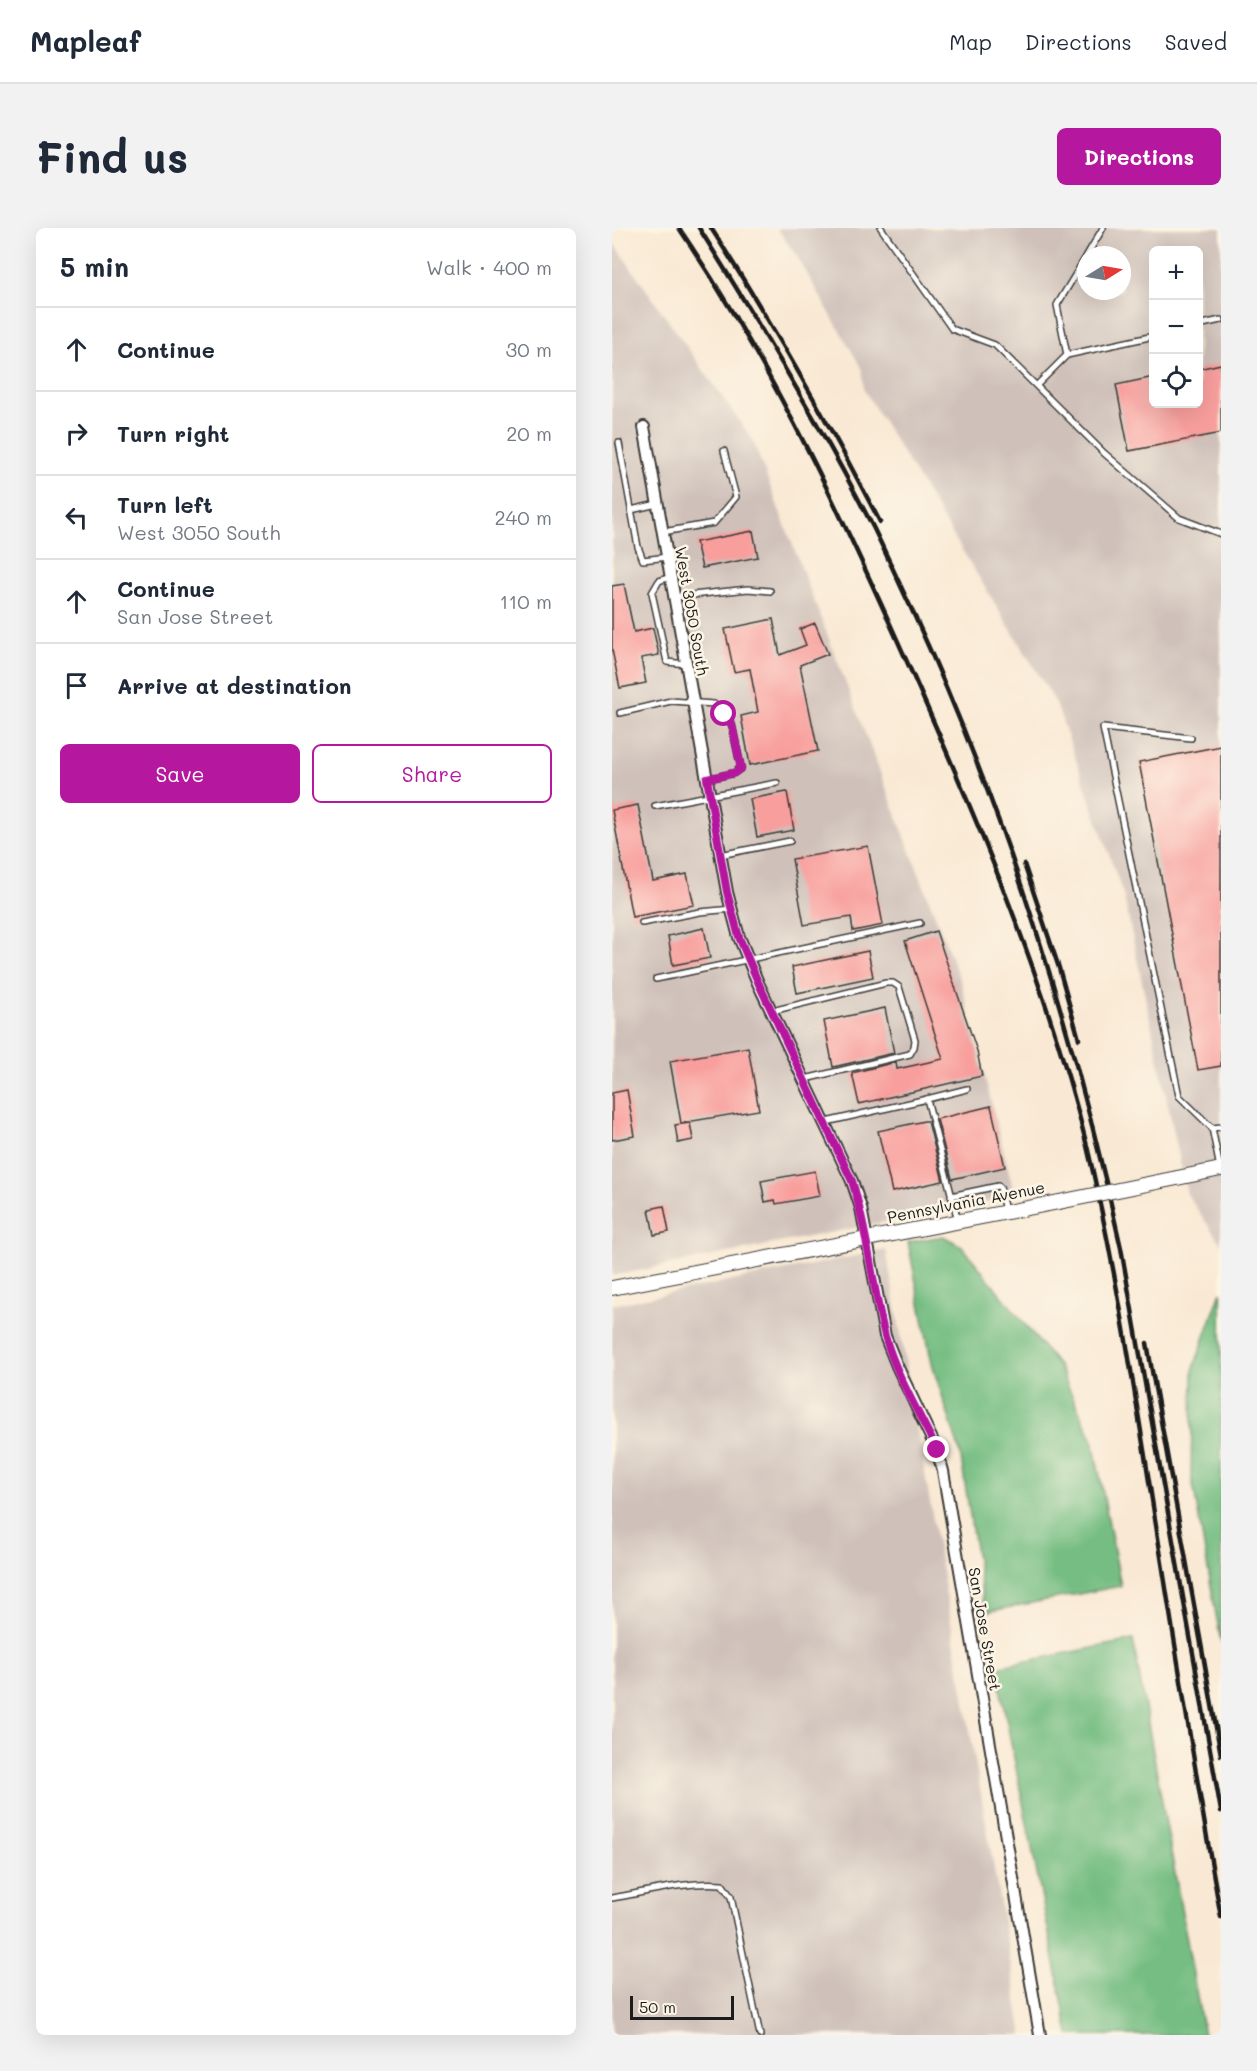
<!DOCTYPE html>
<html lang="en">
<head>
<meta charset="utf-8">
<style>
  :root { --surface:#fff; --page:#f2f2f3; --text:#1f2937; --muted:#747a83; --line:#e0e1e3; --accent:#b5179e }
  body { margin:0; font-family:Mali,sans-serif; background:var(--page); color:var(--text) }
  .controls { position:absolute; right:18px; top:18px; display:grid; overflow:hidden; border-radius:9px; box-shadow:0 6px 24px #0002 }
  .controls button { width:54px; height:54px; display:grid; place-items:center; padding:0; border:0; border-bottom:2px solid var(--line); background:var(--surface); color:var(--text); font:30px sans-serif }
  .compass { position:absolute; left:465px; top:18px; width:54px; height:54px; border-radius:50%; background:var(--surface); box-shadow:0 6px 24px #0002; rotate:79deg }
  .scale { position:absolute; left:18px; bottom:15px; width:104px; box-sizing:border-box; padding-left:6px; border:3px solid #1c1c1c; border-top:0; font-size:16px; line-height:21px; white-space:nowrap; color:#1c1c1c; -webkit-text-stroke:4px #fcf5e5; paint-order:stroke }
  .stop { position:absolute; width:18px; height:18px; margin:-14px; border:4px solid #b5179e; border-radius:50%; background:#fff }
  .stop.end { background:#b5179e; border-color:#fff; box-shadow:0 2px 6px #0008 }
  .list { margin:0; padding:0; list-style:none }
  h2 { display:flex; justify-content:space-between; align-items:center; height:78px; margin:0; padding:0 24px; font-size:26px }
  h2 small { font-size:20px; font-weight:400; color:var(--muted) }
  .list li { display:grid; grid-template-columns:39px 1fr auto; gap:18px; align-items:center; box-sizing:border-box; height:84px; padding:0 24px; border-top:2px solid var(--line) }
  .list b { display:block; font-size:22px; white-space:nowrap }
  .list p { margin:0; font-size:20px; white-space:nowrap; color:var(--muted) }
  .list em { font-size:20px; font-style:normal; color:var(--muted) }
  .actions { display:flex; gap:12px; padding:18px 24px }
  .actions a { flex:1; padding:14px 0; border:2px solid var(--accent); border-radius:9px; text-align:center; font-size:21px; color:var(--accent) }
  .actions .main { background:var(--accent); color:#fff }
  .icon { flex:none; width:33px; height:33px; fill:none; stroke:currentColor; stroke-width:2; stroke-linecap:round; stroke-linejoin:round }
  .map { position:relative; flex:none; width:609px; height:1807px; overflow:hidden; border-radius:9px }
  header { display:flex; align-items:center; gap:36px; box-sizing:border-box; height:84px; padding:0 30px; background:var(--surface); border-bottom:2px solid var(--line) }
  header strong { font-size:28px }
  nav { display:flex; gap:33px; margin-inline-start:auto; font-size:21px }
  .intro { display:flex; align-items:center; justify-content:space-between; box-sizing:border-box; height:144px; padding:0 36px }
  h1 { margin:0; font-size:42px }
  .button { padding:15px 27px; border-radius:9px; background:var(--accent); color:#fff; font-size:21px; font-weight:700 }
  main { display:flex; gap:36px; padding:0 36px }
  aside { flex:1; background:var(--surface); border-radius:9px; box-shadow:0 6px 24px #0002 }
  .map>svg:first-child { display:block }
  .industrial { fill:#cfc1ba; fill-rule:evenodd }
  .forest { fill:#75bd82; stroke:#486c4f; stroke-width:1.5 }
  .building { fill:#f89f9d }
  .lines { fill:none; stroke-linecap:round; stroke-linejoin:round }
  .service-casing { stroke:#3d3b38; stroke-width:8 }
  .minor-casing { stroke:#3d3b38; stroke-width:14 }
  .tertiary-casing { stroke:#3d3b38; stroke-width:16 }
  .service { stroke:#fff; stroke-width:5 }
  .minor { stroke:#fff; stroke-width:10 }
  .tertiary { stroke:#fff; stroke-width:14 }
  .rail { stroke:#1c1c1c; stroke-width:4.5 }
  .tertiary-bridge-casing { stroke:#3d3b38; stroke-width:16; stroke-linecap:butt }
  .tertiary-bridge { stroke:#fff; stroke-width:14 }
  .route { stroke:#b5179e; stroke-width:8 }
  .labels { text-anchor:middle; stroke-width:5; stroke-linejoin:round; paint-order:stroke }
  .street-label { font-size:16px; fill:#1c1c1c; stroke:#fcf5e5 }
</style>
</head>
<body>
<header>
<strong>Mapleaf</strong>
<nav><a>Map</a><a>Directions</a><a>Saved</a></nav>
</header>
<div class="intro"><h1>Find us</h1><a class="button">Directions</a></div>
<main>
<aside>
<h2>5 min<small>Walk · 400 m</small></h2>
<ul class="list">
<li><svg class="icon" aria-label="ahead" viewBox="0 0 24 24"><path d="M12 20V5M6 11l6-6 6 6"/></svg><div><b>Continue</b></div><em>30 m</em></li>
<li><svg class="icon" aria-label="right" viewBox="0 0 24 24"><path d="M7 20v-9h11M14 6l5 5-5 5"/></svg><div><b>Turn right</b></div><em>20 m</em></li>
<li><svg class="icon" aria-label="left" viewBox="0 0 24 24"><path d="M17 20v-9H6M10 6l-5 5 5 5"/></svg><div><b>Turn left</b><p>West 3050 South</p></div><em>240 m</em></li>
<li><svg class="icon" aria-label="ahead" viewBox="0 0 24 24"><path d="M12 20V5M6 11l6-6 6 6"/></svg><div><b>Continue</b><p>San Jose Street</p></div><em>110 m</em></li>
<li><svg class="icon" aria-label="arrive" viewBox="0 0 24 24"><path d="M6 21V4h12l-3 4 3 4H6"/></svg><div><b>Arrive at destination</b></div></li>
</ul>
<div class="actions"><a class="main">Save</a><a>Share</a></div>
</aside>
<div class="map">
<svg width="609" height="1807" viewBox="0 0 609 1807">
  <rect width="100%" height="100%" fill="#fcf5e5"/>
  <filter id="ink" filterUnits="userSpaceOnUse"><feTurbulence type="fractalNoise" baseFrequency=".0167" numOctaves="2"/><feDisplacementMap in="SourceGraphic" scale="12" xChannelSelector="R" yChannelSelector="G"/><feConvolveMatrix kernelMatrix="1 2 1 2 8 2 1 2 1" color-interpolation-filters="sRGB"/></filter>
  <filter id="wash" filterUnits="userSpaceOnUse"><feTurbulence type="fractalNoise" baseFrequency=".008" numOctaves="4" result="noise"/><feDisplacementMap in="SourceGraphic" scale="24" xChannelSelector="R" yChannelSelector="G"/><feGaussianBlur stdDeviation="1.35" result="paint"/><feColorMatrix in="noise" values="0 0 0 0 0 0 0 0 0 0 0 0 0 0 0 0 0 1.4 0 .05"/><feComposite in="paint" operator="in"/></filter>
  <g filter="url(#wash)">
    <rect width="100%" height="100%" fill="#f9e9d4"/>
    <g class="industrial">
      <path d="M165,0H609V1016L575,966L512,669L444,475L252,162L250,141L186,30ZM542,22H586V176H542ZM474,27H510V63H474Z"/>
      <path d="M0,13L140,211L349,755L403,968L0,1048Z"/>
      <path d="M274,1022L411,1807H0V1077Z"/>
    </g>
    <g class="forest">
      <path d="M331,1008L350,1018L447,1139L481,1213L509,1358L373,1384L348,1224L320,1136L296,1014Z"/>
      <path d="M609,1064V1415L579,1245L581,1142Z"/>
      <path d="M521,1412L592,1807H457L384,1439Z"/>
    </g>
    <g id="blocks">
      <g class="building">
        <path d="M609,136V205L517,223L504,157L542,149V176H586V141Z"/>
        <path d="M141,303L146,329L90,340L84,314Z"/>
        <path d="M12,356L22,404L41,400L47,427L29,430L34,455L8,460L0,422V358Z"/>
        <path d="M161,391L168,427L194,417L188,401L203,395L216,426L188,437L206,523L138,537L129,488L146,484L138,441L122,444L113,401Z"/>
        <path d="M609,518V838L586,842L527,534Z"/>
        <path d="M175,564L182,602L145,609L138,571Z"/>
        <path d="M26,577L41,653L75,646L82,677L20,689L0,582Z"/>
        <path d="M256,618L271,697L241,703L239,689L192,697L180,631Z"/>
        <path d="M92,700L98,730L61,737L56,708Z"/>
        <path d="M324,703L365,823L370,848L247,876L240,845L284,834L285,841L331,831L293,713Z"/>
        <path d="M256,723L261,749L185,765L180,739Z"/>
        <path d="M273,780L282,825L221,839L212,793Z"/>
        <path d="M136,819L147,882L69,895L58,833Z"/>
        <path d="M15,862L23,908L0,912V865Z"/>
        <path d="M379,878L393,939L340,951L325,891Z"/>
        <path d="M312,893H316L331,953L280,964L266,903Z"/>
        <path d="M78,895L81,912L66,915L63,897Z"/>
        <path d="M203,943L208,968L164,976L163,972L153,974L149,953Z"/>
        <path d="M52,978L57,1004L42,1007L37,981Z"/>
      </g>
    </g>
  </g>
  <g filter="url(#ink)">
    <use href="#blocks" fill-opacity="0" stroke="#3d3b38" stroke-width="1.5"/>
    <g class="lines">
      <g class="service-casing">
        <g id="service">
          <path d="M269,0L340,101L383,117L492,225L567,290L609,306"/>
          <path d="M475,27L491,0"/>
          <path d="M586,97L609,92"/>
          <path d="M455,127L445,77L474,29"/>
          <path d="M425,157L455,127L542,108"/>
          <path d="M7,215L26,319L31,332L55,329"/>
          <path d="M19,282L45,276"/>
          <path d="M51,304L102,295L124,269L112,223"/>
          <path d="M58,349L47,353L40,365L55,434L74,436"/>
          <path d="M62,369L136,361L158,363"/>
          <path d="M8,485L59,473L102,476L120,497L129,540L122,545L95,551"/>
          <path d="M579,510L491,500L567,868L600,900"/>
          <path d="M43,578L165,555"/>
          <path d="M108,627L178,613"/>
          <path d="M30,695L88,684L120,681"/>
          <path d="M44,751L308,695"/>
          <path d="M160,783L274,755H281L287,759L303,812L302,819L298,826L193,851"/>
          <path d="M315,871L355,861"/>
          <path d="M214,894L315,871L346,993"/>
          <path d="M608,940L600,900L609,899"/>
          <path d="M339,968L386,958L388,959L393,984"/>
          <path d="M0,1670C36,1664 73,1653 110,1656L119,1669L148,1807"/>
        </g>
      </g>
      <g class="minor-casing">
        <path id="minor" d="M32,199L115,664L127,709L146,755L240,953L249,980L273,1108L285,1138L325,1222L331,1243L428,1807"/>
      </g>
      <g class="tertiary-casing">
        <g id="tertiary">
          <path d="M565,950L609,941"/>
          <path d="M0,1060L447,974"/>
        </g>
      </g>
      <use href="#service" class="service"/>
      <use href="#minor" class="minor"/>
      <use href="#tertiary" class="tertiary"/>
      <g class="rail">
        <path d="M67,0C163,142 235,298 304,454C371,605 435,757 475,918C503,1035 521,1154 540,1272C562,1411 584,1551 609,1689"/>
        <path d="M87,0C148,97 208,196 261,299C274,325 286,353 299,380C394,585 461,800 509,1020L609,1583"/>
        <path d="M99,0C160,95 216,193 268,294"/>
        <path d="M412,636L447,740L467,811"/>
        <path d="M535,1115L609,1527"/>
      </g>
      <g class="tertiary-bridge-casing">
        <path id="tertiary-bridge" d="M447,974L565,950"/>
      </g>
      <use href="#tertiary-bridge" class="tertiary-bridge"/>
    </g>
  </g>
  <g class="lines" filter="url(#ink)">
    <path class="route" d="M112,486L120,497L129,540L122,545L95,551L115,664L127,709L146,754L240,953C256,1004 260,1057 273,1108C284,1147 307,1185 325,1222"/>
  </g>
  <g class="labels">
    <g class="street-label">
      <text transform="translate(80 383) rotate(80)" y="6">West 3050 South</text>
      <text transform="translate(354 974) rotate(-11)" y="6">Pennsylvania Avenue</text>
      <text transform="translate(373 1401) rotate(80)" y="6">San Jose Street</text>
    </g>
  </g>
</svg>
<div class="controls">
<button>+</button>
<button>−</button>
<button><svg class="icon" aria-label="locate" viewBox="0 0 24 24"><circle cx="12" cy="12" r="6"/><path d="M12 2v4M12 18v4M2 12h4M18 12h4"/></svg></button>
</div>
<svg class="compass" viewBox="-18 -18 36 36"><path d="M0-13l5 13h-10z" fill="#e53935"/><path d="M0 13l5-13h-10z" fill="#747a83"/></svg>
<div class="scale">50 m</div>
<div class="stop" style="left:112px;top:486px"></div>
<div class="stop end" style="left:325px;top:1222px"></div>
</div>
</main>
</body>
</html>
